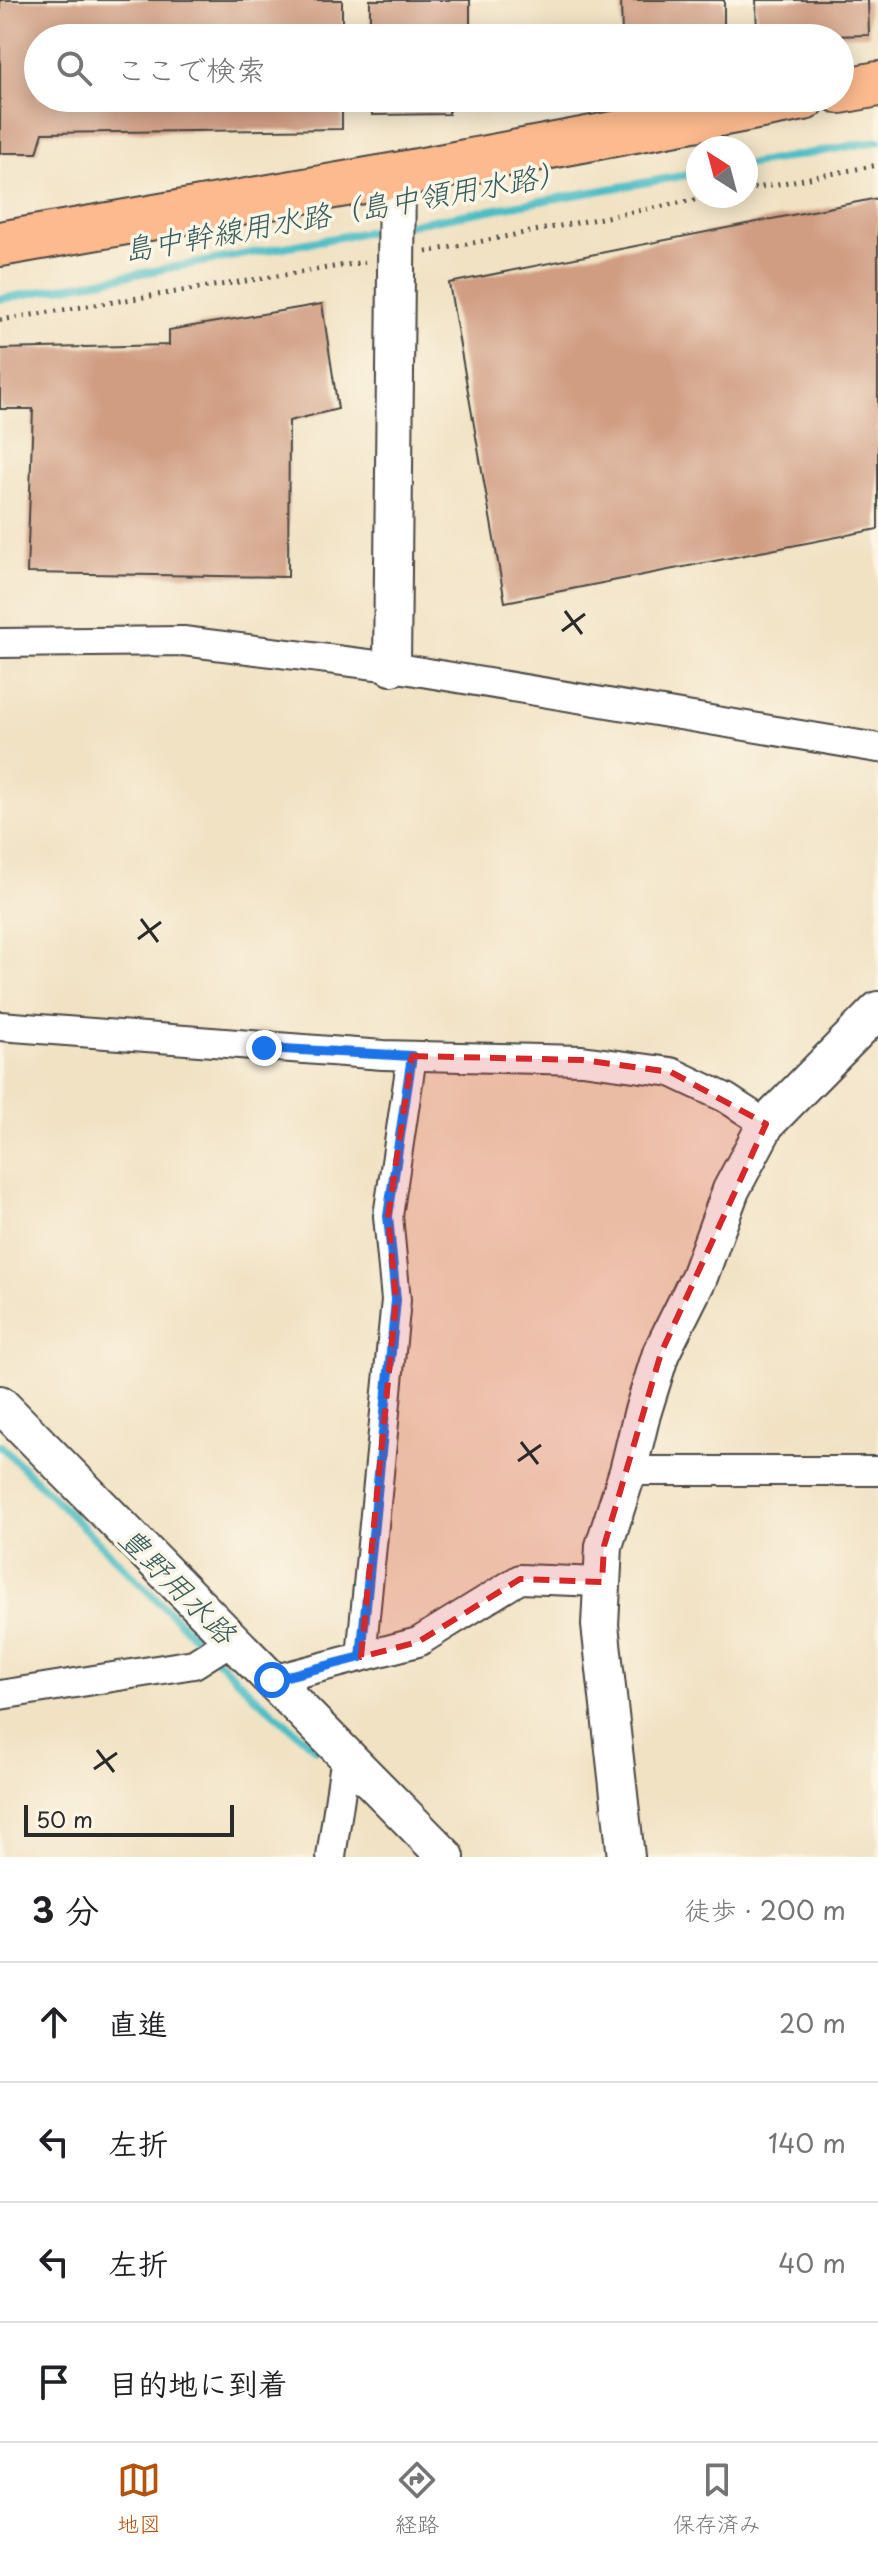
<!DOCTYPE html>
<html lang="ja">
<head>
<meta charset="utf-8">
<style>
  :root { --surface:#fff; --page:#f6f6f6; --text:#202124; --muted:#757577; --line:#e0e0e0; --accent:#b45309 }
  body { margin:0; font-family:"Playpen Sans","Klee One",sans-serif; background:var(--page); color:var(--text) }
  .compass { position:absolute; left:686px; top:136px; width:72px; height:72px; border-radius:50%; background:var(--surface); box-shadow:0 4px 20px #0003; rotate:324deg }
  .scale { position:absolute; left:24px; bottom:20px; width:210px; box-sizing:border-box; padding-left:8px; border:4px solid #2b2b2b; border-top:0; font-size:22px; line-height:28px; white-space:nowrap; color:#2b2b2b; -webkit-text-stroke:6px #fcf5e5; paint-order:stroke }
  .stop { position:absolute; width:24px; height:24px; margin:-18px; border:6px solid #1a73e8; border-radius:50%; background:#fff }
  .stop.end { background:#1a73e8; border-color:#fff; box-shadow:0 2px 8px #0008 }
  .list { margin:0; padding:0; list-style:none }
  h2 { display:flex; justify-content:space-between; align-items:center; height:104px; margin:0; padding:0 32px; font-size:34px }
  h2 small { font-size:26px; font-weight:400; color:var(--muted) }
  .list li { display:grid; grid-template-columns:52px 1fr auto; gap:24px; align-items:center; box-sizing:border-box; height:120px; padding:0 32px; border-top:2px solid var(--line) }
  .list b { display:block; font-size:30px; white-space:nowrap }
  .list em { font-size:26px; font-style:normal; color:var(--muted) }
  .icon { flex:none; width:44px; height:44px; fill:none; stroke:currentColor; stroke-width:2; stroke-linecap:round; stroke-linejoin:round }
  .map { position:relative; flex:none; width:878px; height:1857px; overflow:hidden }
  .search { position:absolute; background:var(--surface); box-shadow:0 4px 20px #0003; left:24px; right:24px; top:24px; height:88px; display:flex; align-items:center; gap:20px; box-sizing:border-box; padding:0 28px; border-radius:44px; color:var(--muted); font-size:30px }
  .sheet { height:584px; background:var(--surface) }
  nav { display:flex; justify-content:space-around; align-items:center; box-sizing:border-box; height:112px; border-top:2px solid var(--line); background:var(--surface); font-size:22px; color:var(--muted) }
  nav a { display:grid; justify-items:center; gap:4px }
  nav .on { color:var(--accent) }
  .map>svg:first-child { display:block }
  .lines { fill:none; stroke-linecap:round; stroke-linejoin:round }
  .stream { stroke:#4ebdc4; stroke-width:8 }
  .building { fill:#d09c82 }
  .minor-casing { stroke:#494642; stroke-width:32 }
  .tertiary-casing { stroke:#494642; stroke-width:40 }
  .primary-casing { stroke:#494642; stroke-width:48 }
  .path { stroke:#494642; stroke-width:5; stroke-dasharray:2 6; stroke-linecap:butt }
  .minor { stroke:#fff; stroke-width:28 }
  .tertiary { stroke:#fff; stroke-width:36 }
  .primary { stroke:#fcba8e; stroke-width:44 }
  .route { stroke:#1a73e8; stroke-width:10 }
  .marked { fill:#d62828; fill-opacity:0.2; stroke:#d62828; stroke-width:6; stroke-dasharray:16 10; stroke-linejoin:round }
  .ticks { fill:none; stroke:#2b2b2b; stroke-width:3 }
  .labels { text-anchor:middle; stroke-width:7; stroke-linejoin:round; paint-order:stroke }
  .water-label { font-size:30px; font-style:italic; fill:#375e61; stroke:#fcf5e5 }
</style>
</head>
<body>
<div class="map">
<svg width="878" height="1857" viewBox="0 0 878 1857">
  <rect width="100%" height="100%" fill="#fcf5e5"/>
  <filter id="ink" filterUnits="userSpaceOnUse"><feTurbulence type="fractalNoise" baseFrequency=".0125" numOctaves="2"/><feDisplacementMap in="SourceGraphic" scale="16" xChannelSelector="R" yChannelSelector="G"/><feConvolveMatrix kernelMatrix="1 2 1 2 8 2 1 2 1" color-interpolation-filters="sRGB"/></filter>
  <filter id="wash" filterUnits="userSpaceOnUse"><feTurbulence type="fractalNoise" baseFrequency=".006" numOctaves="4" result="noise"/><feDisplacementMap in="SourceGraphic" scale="32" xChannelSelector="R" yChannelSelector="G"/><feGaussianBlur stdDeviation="1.8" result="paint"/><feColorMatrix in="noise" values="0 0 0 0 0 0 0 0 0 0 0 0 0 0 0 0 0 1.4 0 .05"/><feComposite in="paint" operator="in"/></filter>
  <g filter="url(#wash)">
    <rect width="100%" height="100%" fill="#f1e2c4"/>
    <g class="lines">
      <g class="stream">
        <path d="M746,165L878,141"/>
        <path d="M406,225L698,173"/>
        <path d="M0,299L389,228"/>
        <path d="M0,1445L254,1696L316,1749"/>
      </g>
    </g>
    <g id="blocks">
      <g class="building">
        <path d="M0,0H342V38H38V98H342V129L43,133L37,153H0Z"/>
        <rect x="370" y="0" width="100" height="38"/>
        <path d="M621,0H724V31L675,33V38H622Z"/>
        <path d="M756,0H868L869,35L757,38Z"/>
        <path d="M371,98H449V114L372,115Z"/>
        <path d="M878,198V529L505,602L449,283Z"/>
        <path d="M322,304L338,409L289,421L288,577L27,573L33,409H0V349L169,345V330Z"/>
      </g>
    </g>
  </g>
  <g filter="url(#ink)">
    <use href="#blocks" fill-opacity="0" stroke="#494642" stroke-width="2"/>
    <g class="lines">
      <g class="minor-casing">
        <g id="minor">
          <path d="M0,643L183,641L392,667L878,748"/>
          <path d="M0,1026L383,1055L582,1060L671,1072L726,1098L766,1124"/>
          <path d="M628,1471H878"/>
          <path d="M361,1657L396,1300L388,1216L412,1056"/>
          <path d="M272,1680L418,1642L520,1579L602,1582"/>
          <path d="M0,1695L194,1664L232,1640"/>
          <path d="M331,1857L346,1756"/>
        </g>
      </g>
      <g class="tertiary-casing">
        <g id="tertiary">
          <path d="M392,667L397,175"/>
          <path d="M0,1404L446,1857"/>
          <path d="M626,1857L600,1625L604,1546L628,1471L642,1414L661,1353L699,1277L731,1190L766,1124L878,1010"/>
        </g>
      </g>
      <g class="primary-casing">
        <g id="primary">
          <path d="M840,91L878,84"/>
          <path d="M0,244L397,175L804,98"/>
        </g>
      </g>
      <g class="path">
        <path d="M746,190L878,165"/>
        <path d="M426,252L715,196"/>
        <path d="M0,320L365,262"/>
      </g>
      <use href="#minor" class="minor"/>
      <use href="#tertiary" class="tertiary"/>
      <use href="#primary" class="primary"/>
    </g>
  </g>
  <g class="lines" filter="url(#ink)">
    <path class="route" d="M264,1048L412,1056L388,1216L396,1300L361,1657L272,1680"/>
  </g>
  <path class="marked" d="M412,1056L582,1060L671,1072L766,1124L661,1353L604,1546L602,1582L520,1579L418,1642L361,1657L396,1300L388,1216Z"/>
  <path class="ticks" d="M565,611L582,634M562,631L585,614M141,919L158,942M138,939L161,922M521,1442L538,1464M518,1461L541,1445M97,1750L114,1772M94,1769L117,1753"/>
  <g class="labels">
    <g class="water-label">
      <text transform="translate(345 212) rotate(-10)" y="10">島中幹線用水路（島中領用水路）</text>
      <text transform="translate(177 1586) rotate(45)" y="10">豊野用水路</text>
    </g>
  </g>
</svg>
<svg class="compass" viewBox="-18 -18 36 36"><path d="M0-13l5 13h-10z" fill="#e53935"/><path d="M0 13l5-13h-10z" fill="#757577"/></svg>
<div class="scale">50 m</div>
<div class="stop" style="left:272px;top:1680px"></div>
<div class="stop end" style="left:264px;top:1048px"></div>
<div class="search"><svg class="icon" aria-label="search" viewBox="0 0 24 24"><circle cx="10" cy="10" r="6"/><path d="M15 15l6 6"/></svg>ここで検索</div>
</div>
<section class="sheet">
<h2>3 分<small>徒歩 · 200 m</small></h2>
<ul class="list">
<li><svg class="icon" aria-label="ahead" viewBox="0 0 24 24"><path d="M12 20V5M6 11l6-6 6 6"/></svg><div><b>直進</b></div><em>20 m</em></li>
<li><svg class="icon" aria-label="left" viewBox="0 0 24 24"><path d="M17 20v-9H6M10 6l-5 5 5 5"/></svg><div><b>左折</b></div><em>140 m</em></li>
<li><svg class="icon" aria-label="left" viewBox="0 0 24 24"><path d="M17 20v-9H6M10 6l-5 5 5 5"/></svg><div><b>左折</b></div><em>40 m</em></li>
<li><svg class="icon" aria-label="arrive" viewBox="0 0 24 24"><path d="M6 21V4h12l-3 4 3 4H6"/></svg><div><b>目的地に到着</b></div></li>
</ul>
</section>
<nav>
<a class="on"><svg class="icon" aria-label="map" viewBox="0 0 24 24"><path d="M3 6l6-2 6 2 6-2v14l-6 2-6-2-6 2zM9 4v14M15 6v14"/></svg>地図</a>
<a><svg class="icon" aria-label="directions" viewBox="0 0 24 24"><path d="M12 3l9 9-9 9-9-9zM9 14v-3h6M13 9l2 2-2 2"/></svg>経路</a>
<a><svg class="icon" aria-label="saved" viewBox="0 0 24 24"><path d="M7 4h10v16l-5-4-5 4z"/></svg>保存済み</a>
</nav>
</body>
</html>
